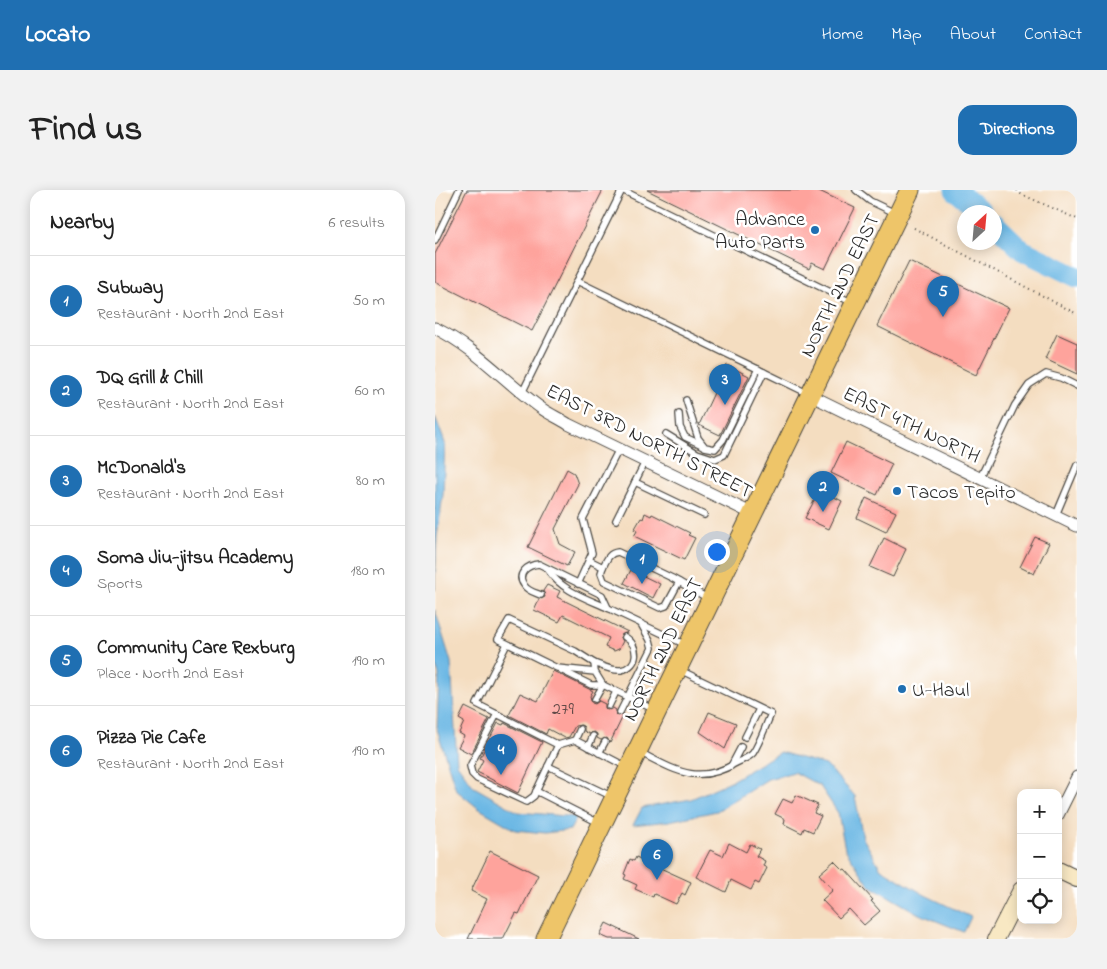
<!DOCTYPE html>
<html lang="en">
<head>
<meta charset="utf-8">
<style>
  :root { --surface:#fff; --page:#f2f2f2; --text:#222; --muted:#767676; --line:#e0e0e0; --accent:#1f6fb2 }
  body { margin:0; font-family:"Indie Flower",sans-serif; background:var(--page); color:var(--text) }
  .controls { position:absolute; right:15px; bottom:15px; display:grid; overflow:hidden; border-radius:10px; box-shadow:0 2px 12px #0003 }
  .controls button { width:45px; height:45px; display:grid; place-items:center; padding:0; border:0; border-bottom:1px solid var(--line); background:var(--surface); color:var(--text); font:25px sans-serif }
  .compass { position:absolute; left:522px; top:15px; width:45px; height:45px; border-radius:50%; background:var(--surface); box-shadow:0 2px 12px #0003; rotate:26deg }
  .you { position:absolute; left:281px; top:361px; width:18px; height:18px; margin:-12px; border:4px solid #fff; border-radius:50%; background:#1a73e8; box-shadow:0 0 0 8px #1a73e833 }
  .badge { display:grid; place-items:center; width:32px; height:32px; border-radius:50%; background:var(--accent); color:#fff; font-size:16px; font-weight:700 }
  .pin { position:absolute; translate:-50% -41px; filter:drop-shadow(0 1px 2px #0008) }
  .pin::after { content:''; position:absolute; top:26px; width:18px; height:15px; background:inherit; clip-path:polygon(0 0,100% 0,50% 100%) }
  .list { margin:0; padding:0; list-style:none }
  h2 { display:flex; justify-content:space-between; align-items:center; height:65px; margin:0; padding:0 20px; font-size:21px }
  h2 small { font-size:16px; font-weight:400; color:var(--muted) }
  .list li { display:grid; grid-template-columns:32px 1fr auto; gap:15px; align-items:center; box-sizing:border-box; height:90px; padding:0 20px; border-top:1px solid var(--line) }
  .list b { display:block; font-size:19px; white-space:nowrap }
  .list p { margin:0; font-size:16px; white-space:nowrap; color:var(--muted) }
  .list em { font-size:16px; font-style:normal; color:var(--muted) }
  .icon { flex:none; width:28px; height:28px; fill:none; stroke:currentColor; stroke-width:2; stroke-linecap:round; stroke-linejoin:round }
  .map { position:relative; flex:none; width:642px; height:749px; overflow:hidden; border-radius:15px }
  header { display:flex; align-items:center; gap:30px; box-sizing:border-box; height:70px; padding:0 25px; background:var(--accent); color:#fff }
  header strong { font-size:24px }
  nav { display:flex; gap:28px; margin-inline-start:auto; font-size:18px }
  .intro { display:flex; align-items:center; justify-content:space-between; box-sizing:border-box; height:120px; padding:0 30px }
  h1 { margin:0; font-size:35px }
  .button { padding:12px 22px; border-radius:15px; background:var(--accent); color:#fff; font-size:18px; font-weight:700 }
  main { display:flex; gap:30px; padding:0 30px }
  aside { flex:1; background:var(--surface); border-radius:15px; box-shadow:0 2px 12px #0003 }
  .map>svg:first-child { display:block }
  .water { fill:#6bb7e4; stroke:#4b7188 }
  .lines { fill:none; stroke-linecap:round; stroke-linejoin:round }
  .river { stroke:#6bb7e4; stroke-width:21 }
  .building { fill:#fea39c }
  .lane-casing { stroke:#494641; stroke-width:8 }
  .street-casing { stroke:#494641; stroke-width:13 }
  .secondary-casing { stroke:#494641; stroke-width:18 }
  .primary-casing { stroke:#494641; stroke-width:21 }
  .path { stroke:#494641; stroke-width:2; stroke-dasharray:1 4; stroke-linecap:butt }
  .lane { stroke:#fff; stroke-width:5.5 }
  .street { stroke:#fff; stroke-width:11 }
  .secondary { stroke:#f8e8c3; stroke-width:16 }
  .primary { stroke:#eec569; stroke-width:19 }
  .poi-dot { fill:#1f6fb2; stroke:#fff; stroke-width:2 }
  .labels { text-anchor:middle; stroke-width:5; stroke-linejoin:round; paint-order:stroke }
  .number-label { font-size:18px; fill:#604947 }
  .poi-label { font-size:20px; fill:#2b2b2b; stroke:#fff; text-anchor:start }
  .street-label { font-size:20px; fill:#2b2b2b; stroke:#fff }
</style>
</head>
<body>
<header>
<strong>Locato</strong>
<nav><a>Home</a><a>Map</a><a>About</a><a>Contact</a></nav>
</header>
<div class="intro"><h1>Find us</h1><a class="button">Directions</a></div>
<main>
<aside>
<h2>Nearby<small>6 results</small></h2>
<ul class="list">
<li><span class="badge">1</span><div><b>Subway</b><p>Restaurant · North 2nd East</p></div><em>50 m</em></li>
<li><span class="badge">2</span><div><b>DQ Grill &amp; Chill</b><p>Restaurant · North 2nd East</p></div><em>60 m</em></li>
<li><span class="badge">3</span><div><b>McDonald's</b><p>Restaurant · North 2nd East</p></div><em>80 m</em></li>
<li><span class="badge">4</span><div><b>Soma Jiu-jitsu Academy</b><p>Sports</p></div><em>180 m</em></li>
<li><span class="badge">5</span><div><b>Community Care Rexburg</b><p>Place · North 2nd East</p></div><em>190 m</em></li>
<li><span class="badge">6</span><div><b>Pizza Pie Cafe</b><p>Restaurant · North 2nd East</p></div><em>190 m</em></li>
</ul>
</aside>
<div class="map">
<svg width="642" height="749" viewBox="0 0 642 749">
  <rect width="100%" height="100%" fill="#fff"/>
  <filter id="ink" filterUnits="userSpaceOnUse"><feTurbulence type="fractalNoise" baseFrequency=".02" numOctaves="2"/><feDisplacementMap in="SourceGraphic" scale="10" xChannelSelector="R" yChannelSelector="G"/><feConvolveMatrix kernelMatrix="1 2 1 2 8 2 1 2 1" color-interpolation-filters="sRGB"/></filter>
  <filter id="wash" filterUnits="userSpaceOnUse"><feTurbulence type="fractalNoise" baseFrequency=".0096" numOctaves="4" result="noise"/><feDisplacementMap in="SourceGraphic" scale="20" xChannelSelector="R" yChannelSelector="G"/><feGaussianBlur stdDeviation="1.12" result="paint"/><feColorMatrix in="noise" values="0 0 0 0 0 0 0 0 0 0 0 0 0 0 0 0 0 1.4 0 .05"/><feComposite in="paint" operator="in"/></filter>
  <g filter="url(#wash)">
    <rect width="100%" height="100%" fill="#f4ddc0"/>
    <g class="water">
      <path d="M0,226L10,253L8,305L2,347L0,400Z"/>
      <path d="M0,420L16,472L22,574L39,597L83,622L142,627L135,640L110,643L80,640L43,618L21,600L2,539L4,485L0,474Z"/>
      <path d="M345,562L391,575L420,606L428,648L446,679L490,705L536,727L529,742L484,724L434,695L410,659L403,623L385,596L359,582L333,589L282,621L234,631L198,635L207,618L256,609L298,590Z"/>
    </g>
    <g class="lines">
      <g class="river">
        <path d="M520,0L547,22"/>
        <path d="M560,34L587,60L642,87"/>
      </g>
    </g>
    <g id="blocks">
      <g class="building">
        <path d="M32,0H168L97,141L0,92V64Z"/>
        <path d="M212,0H382L420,18L390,79L377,73L374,79Z"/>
        <path d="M474,71L574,118L541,185L442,136Z"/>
        <path d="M622,144L642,153V184L610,169Z"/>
        <path d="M292,175L314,186L285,245L264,235Z"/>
        <path d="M411,252L457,274L442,305L396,283Z"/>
        <path d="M132,279L139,283L143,294L120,339L125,354L140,362L132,376L93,357Z"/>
        <path d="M385,300L407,311L394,339L370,328Z"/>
        <path d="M431,308L461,322L451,342L422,328Z"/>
        <path d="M210,323L216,326L217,324L255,343L253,345L260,348L249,370L199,346L202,341L199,340L206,328L208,329Z"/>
        <path d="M600,347L614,353L599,384L585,377Z"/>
        <path d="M449,348L471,359L458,387L435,377Z"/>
        <path d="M196,380L225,394L218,408L189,393Z"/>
        <path d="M112,395L125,401L122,407L193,442L186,445V448L188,451L184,459L179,461L170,457L174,448L128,425L124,432L99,420L104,409L110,407L108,401Z"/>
        <path d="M118,481L158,501L155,506L157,513L160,514L164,511L170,514V518L172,520L178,518L181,520V524L183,526L189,524L175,553L172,548L166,550L162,548V544L159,542L154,544L149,541V537L146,535L140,536L134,547L130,548L113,539L111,544L74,525L85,503L103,511Z"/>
        <path d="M30,517L54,529L36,564L23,557L29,546L24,543L29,532L24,529Z"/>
        <path d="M274,522L301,533L290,559L265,542Z"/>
        <path d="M63,533L68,535L69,533L107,552L83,603L42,582L48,570L45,568Z"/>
        <path d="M361,605L383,615L379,623L386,626L378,642L369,638L367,643L349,634L350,629L340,624L348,609L357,613Z"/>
        <path d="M294,653L311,662L315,654L325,659L321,666L330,671L328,676L332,678L324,694L320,692L316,700L296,690L291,702L261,687L275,660L288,666Z"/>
        <path d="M55,661L103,685L84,724L81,723L68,749H33L52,709L36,701Z"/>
        <path d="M201,667L256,692L250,705L247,703L241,714L219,704L218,707L200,699L202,695L189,689L191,685L189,684L195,669L199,671Z"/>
        <path d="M399,671L408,680L410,679L438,710L436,711L445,721L429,735L414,719L404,728L387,710L398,700L384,684Z"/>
        <path d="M171,733L204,749H174L165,745Z"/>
      </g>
    </g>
  </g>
  <g filter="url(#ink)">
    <use href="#blocks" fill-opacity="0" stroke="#494641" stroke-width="1"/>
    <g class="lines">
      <g class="lane-casing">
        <g id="lane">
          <path d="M187,0L418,113"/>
          <path d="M421,0L435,11L460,23"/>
          <path d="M0,50L24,0"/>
          <path d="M142,91L374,204"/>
          <path d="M87,203L187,0"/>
          <path d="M251,210L263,248L270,257L280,259L288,250L323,179"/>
          <path d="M244,224L245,237L250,247L267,255"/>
          <path d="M231,244L262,263L280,269L289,265L329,182"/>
          <path d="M545,288L580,215L594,195L611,184L626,188L642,196"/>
          <path d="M200,292L269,325"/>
          <path d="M621,325L642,275"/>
          <path d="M181,330L210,272"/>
          <path d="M154,370L168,377C172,369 174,363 183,362L237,388L274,409"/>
          <path d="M168,377L166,383L169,391L225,418L231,416L244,392"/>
          <path d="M113,380C127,401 151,408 173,418"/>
          <path d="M143,394L157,363L148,329L184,259"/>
          <path d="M106,405C101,403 92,401 89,395C81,384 92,375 104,374L167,405L173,418L251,455"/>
          <path d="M72,454L42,514L123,555L140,550L192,577"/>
          <path d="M159,473C167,476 177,481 186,480C205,476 204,455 190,447"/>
          <path d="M126,480L156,495H168L160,509"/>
          <path d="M160,482L122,478L63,449L74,430L140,461L159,473L160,482L168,495L220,520"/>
          <path d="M174,516L181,502"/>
          <path d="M185,522L217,458L215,450L206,434"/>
          <path d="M62,524L35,576L37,584L42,589L91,612L99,606L123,555"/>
          <path d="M310,547L324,519"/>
          <path d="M140,550L145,539"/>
          <path d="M153,557L158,546"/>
          <path d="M204,562C240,580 262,596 301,573C306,570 314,568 318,563C325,552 330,537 336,524L245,480"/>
          <path d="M164,563L170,552"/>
          <path d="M113,576L178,607"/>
          <path d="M296,576L306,557"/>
          <path d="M101,601L164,633"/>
        </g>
      </g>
      <g class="street-casing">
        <g id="street">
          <path d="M0,138C41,158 70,192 106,218C114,224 124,228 133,234L318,324"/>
          <path d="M375,205L642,336"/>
          <path d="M623,625L642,587"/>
        </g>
      </g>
      <g class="secondary-casing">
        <g id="secondary">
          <path d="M623,680L642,689"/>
          <path d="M561,749L586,700"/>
        </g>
      </g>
      <g class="primary-casing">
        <path id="primary" d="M111,749L475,0"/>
      </g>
      <g class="path">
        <path d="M582,0L586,4L642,29"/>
        <path d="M479,38L642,124"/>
      </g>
      <use href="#lane" class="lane"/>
      <use href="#street" class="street"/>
      <use href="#secondary" class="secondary"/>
      <use href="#primary" class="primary"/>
    </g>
  </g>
  <g class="poi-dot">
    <circle cx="380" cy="40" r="5"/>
    <circle cx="462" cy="301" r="5"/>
    <circle cx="467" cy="499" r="5"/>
  </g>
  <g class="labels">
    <g class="number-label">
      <text x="128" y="524">279</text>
    </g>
    <g class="poi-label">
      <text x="370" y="35" text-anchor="end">Advance<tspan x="370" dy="23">Auto Parts</tspan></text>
      <text x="472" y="308">Tacos Tepito</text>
      <text x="477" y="506">U-Haul</text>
    </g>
    <g class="street-label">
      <text transform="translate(404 95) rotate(-64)" y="7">NORTH 2ND EAST</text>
      <text transform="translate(477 234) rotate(26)" y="7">EAST 4TH NORTH</text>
      <text transform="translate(215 250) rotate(27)" y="7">EAST 3RD NORTH STREET</text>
      <text transform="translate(227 459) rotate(-64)" y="7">NORTH 2ND EAST</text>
    </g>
  </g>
</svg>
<div class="controls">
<button>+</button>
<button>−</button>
<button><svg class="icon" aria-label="locate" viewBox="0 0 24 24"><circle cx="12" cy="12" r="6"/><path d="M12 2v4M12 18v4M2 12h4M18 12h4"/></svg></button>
</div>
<svg class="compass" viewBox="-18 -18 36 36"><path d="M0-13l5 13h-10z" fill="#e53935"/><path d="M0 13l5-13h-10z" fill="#767676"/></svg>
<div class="you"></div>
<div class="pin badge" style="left:207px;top:394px">1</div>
<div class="pin badge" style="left:388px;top:322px">2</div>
<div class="pin badge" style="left:290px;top:215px">3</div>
<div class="pin badge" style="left:66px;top:585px">4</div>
<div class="pin badge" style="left:508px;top:127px">5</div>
<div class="pin badge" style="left:222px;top:690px">6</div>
</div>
</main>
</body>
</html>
